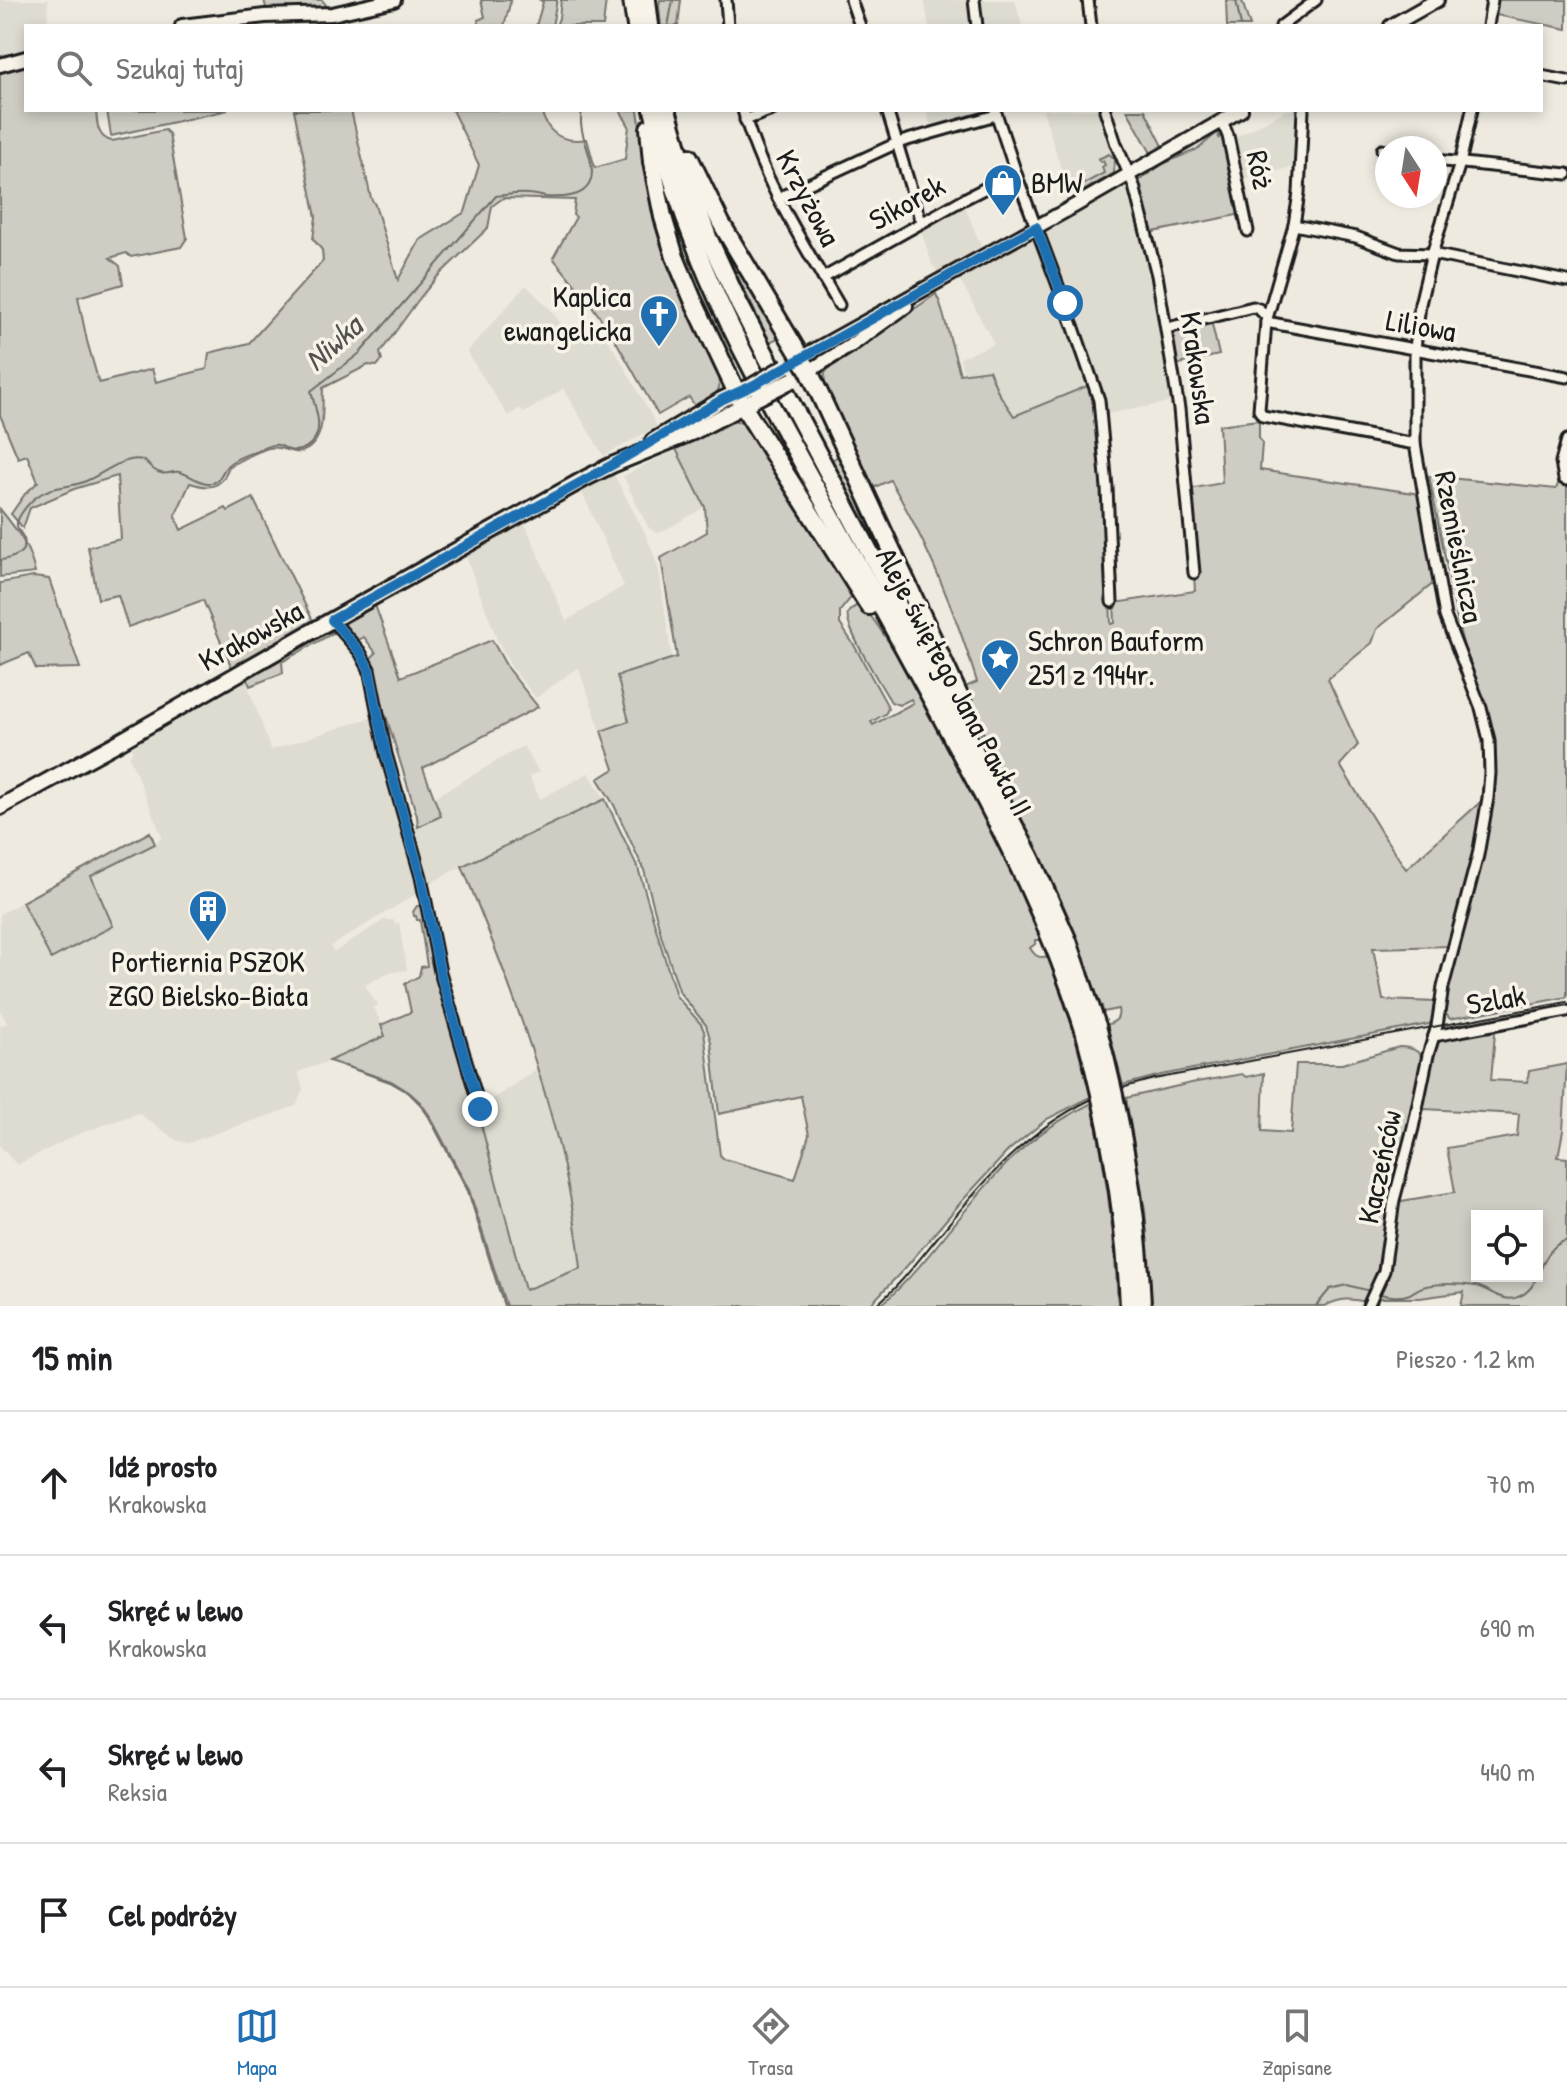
<!DOCTYPE html>
<html lang="pl">
<head>
<meta charset="utf-8">
<style>
  :root { --surface:#fff; --page:#f2f2f2; --text:#202124; --muted:#757577; --line:#e0e0e0; --accent:#1f6fb2 }
  body { margin:0; font-family:"Patrick Hand",sans-serif; background:var(--page); color:var(--text) }
  .controls { position:absolute; right:24px; bottom:24px; display:grid; overflow:hidden; border-radius:0px; box-shadow:0 4px 12px #0003 }
  .controls button { width:72px; height:72px; display:grid; place-items:center; padding:0; border:0; border-bottom:2px solid var(--line); background:var(--surface); color:var(--text); font:40px sans-serif }
  .compass { position:absolute; left:1375px; top:136px; width:72px; height:72px; border-radius:50%; background:var(--surface); box-shadow:0 4px 12px #0003; rotate:168deg }
  .stop { position:absolute; width:24px; height:24px; margin:-18px; border:6px solid #1f6fb2; border-radius:50%; background:#fff }
  .stop.end { background:#1f6fb2; border-color:#fff; box-shadow:0 2px 8px #0008 }
  .list { margin:0; padding:0; list-style:none }
  h2 { display:flex; justify-content:space-between; align-items:center; height:104px; margin:0; padding:0 32px; font-size:34px }
  h2 small { font-size:26px; font-weight:400; color:var(--muted) }
  .list li { display:grid; grid-template-columns:52px 1fr auto; gap:24px; align-items:center; box-sizing:border-box; height:144px; padding:0 32px; border-top:2px solid var(--line) }
  .list b { display:block; font-size:30px; white-space:nowrap }
  .list p { margin:0; font-size:26px; white-space:nowrap; color:var(--muted) }
  .list em { font-size:26px; font-style:normal; color:var(--muted) }
  .icon { flex:none; width:44px; height:44px; fill:none; stroke:currentColor; stroke-width:2; stroke-linecap:round; stroke-linejoin:round }
  .map { position:relative; flex:none; width:1567px; height:1306px; overflow:hidden }
  .search { position:absolute; background:var(--surface); box-shadow:0 4px 12px #0003; left:24px; right:24px; top:24px; height:88px; display:flex; align-items:center; gap:20px; box-sizing:border-box; padding:0 28px; border-radius:0px; color:var(--muted); font-size:30px }
  .sheet { height:680px; background:var(--surface) }
  nav { display:flex; justify-content:space-around; align-items:center; box-sizing:border-box; height:112px; border-top:2px solid var(--line); background:var(--surface); font-size:22px; color:var(--muted) }
  nav a { display:grid; justify-items:center; gap:4px }
  nav .on { color:var(--accent) }
  .map>svg:first-child { display:block }
  .built { fill:#dedbd1 }
  .green { fill:#cfccc3; stroke:#767470; stroke-width:2; fill-rule:evenodd }
  .lines { fill:none; stroke-linecap:round; stroke-linejoin:round }
  .stream { stroke:#6f6d69; stroke-width:2 }
  .street-casing { stroke:#1c1c1c; stroke-width:15 }
  .secondary-casing { stroke:#1c1c1c; stroke-width:18 }
  .primary-casing { stroke:#1c1c1c; stroke-width:20 }
  .highway-casing { stroke:#1c1c1c; stroke-width:22 }
  .street { stroke:#f7f3e8; stroke-width:9 }
  .secondary { stroke:#f7f3e8; stroke-width:12 }
  .primary { stroke:#f7f3e8; stroke-width:14 }
  .highway { stroke:#f7f3e8; stroke-width:16 }
  .rail { stroke:#1c1c1c; stroke-width:2 }
  .primary-bridge-casing { stroke:#1c1c1c; stroke-width:20; stroke-linecap:butt }
  .highway-bridge-casing { stroke:#1c1c1c; stroke-width:22; stroke-linecap:butt }
  .primary-bridge { stroke:#f7f3e8; stroke-width:14 }
  .highway-bridge { stroke:#f7f3e8; stroke-width:16 }
  .route { stroke:#1f6fb2; stroke-width:10 }
  .labels { text-anchor:middle; stroke-width:7; stroke-linejoin:round; paint-order:stroke }
  .street-label { font-size:30px; fill:#1c1c1c; stroke:#f7f3e8 }
  .poi-label { font-size:30px; fill:#1c1c1c; stroke:#f7f3e8; text-anchor:start }
  .water-label { font-size:32px; font-style:italic; fill:#535250; stroke:#f7f3e8 }
</style>
</head>
<body>
<div class="map">
<svg width="1567" height="1306" viewBox="0 0 1567 1306">
  <rect width="100%" height="100%" fill="#eeeae0"/>
  <filter id="ink" filterUnits="userSpaceOnUse"><feTurbulence type="fractalNoise" baseFrequency=".0125" numOctaves="2"/><feDisplacementMap in="SourceGraphic" scale="16" xChannelSelector="R" yChannelSelector="G"/><feConvolveMatrix kernelMatrix="1 2 1 2 8 2 1 2 1" color-interpolation-filters="sRGB"/></filter>
  <g filter="url(#ink)">
    <g class="built">
      <path d="M0,0H48L47,26H26V54L0,60Z"/>
      <path d="M924,0H968L971,26H929Z"/>
      <path d="M981,0H1015L1022,26H985L978,1Z"/>
      <path d="M926,110H991V111L988,114L932,130Z"/>
      <path d="M1043,110H1102L1110,137L1108,143L1115,159L1114,173L1070,198Z"/>
      <path d="M1287,110H1301L1298,166L1240,179L1237,163L1241,161L1236,137Z"/>
      <path d="M1130,184L1156,281L1176,401L1107,414L1042,236V234Z"/>
      <path d="M964,204L981,246L937,273L935,267H933L921,231L917,229Z"/>
      <path d="M1034,238L1037,240L1092,384L1014,417L998,392L989,370L963,374L960,358L994,344L959,278L995,257Z"/>
      <path d="M526,285L551,310L574,342L598,326L619,357L657,426L604,456L563,389L524,413L520,408L508,416L467,352Z"/>
      <path d="M676,449L705,507L662,532L656,533L648,527L623,476Z"/>
      <path d="M614,475L645,533L654,555L659,571L672,659L617,676L629,722L601,731L578,667L536,698L511,667L497,639L465,554L524,521L566,621L624,586L581,490Z"/>
      <path d="M245,678L271,750L370,718L376,721L421,891L331,946L334,952L384,920H394L395,924L399,923L407,970L389,973L365,985L374,1001H376L378,1005L374,1007L386,1036L329,1061L298,1072L303,1089L296,1106L188,1143L176,1140L138,1113L76,1135L17,1165L0,1146V1026L7,1023L0,1010V914L22,902L51,958L91,876L155,844L162,837L129,756L131,754L133,747L179,715Z"/>
      <path d="M523,746L539,772L529,776L540,799L589,773L605,799L462,866L427,885L412,829L440,816L433,798Z"/>
      <path d="M537,1069L549,1103L577,1235L581,1268L525,1291L476,1110L488,1105V1102Z"/>
    </g>
    <g class="green">
      <path d="M264,0H322L326,5L325,8L267,11Z"/>
      <path d="M481,0H511L504,26H478V20L485,17Z"/>
      <path d="M540,0H557L552,26H536L543,2Z"/>
      <path d="M561,0H606L603,26H556L559,18Z"/>
      <path d="M660,0H681L678,26H661L659,6Z"/>
      <path d="M1226,0L1242,1L1250,26H1227Z"/>
      <path d="M1494,0H1567V29L1491,14Z"/>
      <path d="M26,63V110H96C97,123 97,138 112,141L165,130L169,134L187,238L181,247L131,257L126,253L110,258L120,266L123,284L78,297L87,341L99,383L152,369L156,382L207,369L209,353L249,343L323,261L322,250L313,239L316,217L294,110H351L371,198L375,205L398,280L420,240L465,212L479,165L452,110H541C547,134 562,143 587,139L595,168L625,159L629,126L620,110H638C643,145 645,180 653,215C666,270 693,320 717,370C726,393 713,396 695,406L689,397L658,415L613,336L590,303L553,258L576,217L573,215L575,200L503,198L492,206L488,228L437,277L419,299L380,353L382,360L377,366L368,365L323,388C322,404 325,430 314,443C297,463 286,444 269,448C263,449 233,463 229,467C228,468 225,476 224,478C215,490 203,487 190,483L175,516L181,530L226,508L228,511L253,498L314,623L232,668L203,600L128,627L118,595L98,599L88,547L121,539L117,476L74,489L30,508L23,528L11,514L25,494L38,482L27,455L18,458L0,415V69Z"/>
      <path d="M107,110H228L111,136Z"/>
      <path d="M1127,110H1145L1163,146L1151,153Z"/>
      <path d="M1218,132L1219,138L1223,133L1242,214L1148,233L1138,190L1140,180L1163,164L1198,149Z"/>
      <path d="M1109,154L1115,159L1114,173L1076,195L1074,189L1104,173L1102,167L1105,165L1103,161L1100,162L1098,159Z"/>
      <path d="M660,172C680,237 707,296 738,356L729,361L701,301L677,245Z"/>
      <path d="M706,204L784,335L770,342L730,261Z"/>
      <path d="M936,294L940,303L960,374L989,370L998,392L1014,416L1092,384L1094,391L1106,503L1111,624L1115,623L1114,603L1195,591L1189,489L1222,483L1219,425L1259,420V438L1262,443L1260,470L1420,494L1435,582L1377,629L1372,643L1328,679L1358,745L1340,765L1381,832L1406,869L1486,797L1482,821L1450,946L1373,948L1383,1000L1437,1002L1434,1019L1429,1024L1161,1075L1123,1085L1107,1025C1116,1021 1120,1019 1118,1009L1103,1012L1102,1006L1099,1007L1075,933L1060,898L980,733L982,731L986,738L963,688L977,682C956,614 926,541 890,480L871,489L824,385L825,373L829,368Z"/>
      <path d="M1211,320L1219,355L1175,365L1171,332L1173,330Z"/>
      <path d="M811,388L913,614L832,460L838,456L809,395L808,390Z"/>
      <path d="M735,421L744,423L749,428L853,595L840,611V624L854,645L887,705L888,709L885,714L871,722L873,725L913,703L911,699L899,705L891,702C883,688 843,626 848,613C850,609 854,607 858,605L864,607C900,654 928,708 955,760C985,817 1015,873 1041,931L1040,940H1035V944L1030,948C1035,956 1039,959 1048,956L1072,1026L1091,1097L1047,1119L1008,1151L962,1201L906,1267L869,1306H506L469,1190L430,1116L420,1102L409,1092L391,1081L329,1061L385,1036L381,1025L411,1012L405,984L419,976L421,967L427,966L420,920H417L416,916H414L413,912L417,906H423L525,1290L581,1268C566,1130 515,994 462,866L605,799L638,868L676,996L701,1024L704,1031L720,1155L724,1159L795,1179L809,1135L801,1096L719,1114L711,1042L706,1025L680,993L662,938L644,870L614,805L598,779L614,769L601,731L629,721L617,676L677,657L661,558L707,532L705,507L676,449Z"/>
      <path d="M1567,459V997L1450,1019L1445,1013L1443,1004L1461,929L1482,856L1495,773L1492,742L1470,672L1458,624L1429,476L1556,489Z"/>
      <path d="M0,509C18,531 29,545 35,573L0,577Z"/>
      <path d="M33,577L49,579L80,668L36,669L29,653L0,665V583Z"/>
      <path d="M375,605L401,677L492,640L508,669L538,707L423,768L441,816L418,827L417,816L386,716H382L370,659L376,653L364,637L357,641L347,632L348,630L345,625L347,620Z"/>
      <path d="M327,632L333,633L282,662L283,673L250,686L246,677Z"/>
      <path d="M150,832L155,844L91,876L113,926L51,959L22,902Z"/>
      <path d="M1493,1029L1495,1033L1491,1080L1527,1082L1529,1071L1567,1064L1563,1131L1558,1157L1567,1158V1306H1461L1464,1292L1420,1298H1379L1375,1306H1371L1396,1202L1455,1192L1447,1148L1517,1136L1519,1114L1424,1109L1419,1128L1416,1125L1434,1047L1441,1038ZM1477,1216H1537V1276H1477Z"/>
      <path d="M1399,1047C1411,1047 1421,1050 1423,1062L1380,1271L1367,1302C1350,1298 1340,1298 1325,1306H1152L1145,1210L1126,1098L1191,1083L1242,1074L1246,1077L1264,1073L1262,1131L1291,1133L1296,1064H1342Z"/>
      <path d="M1092,1103C1106,1170 1115,1237 1118,1306H880C936,1257 973,1190 1030,1142C1049,1126 1070,1114 1092,1103Z"/>
    </g>
    <g class="lines">
      <g class="stream">
        <path d="M1236,0L1241,26"/>
        <path d="M668,26L673,0"/>
        <path d="M0,560C11,559 28,554 24,539C22,533 16,530 17,523C18,517 23,511 26,507C47,482 62,491 86,481C101,475 114,463 130,460C150,456 147,470 161,473C167,475 172,471 179,472C189,474 197,482 207,483C221,485 220,472 228,465C236,457 250,454 261,449C266,447 272,444 278,445C285,446 282,448 289,450C299,453 310,447 315,438C323,425 314,405 311,391L360,353L496,196C507,195 518,193 528,194C534,194 540,196 546,197C576,199 599,193 590,158C586,142 578,128 582,110"/>
        <path d="M345,1066L390,1082L409,1093L420,1104L429,1117L468,1191L504,1306"/>
        <path d="M1380,1294C1390,1296 1400,1298 1410,1294C1415,1291 1420,1287 1426,1286C1441,1283 1461,1284 1476,1286C1491,1289 1504,1306 1522,1295C1544,1283 1538,1249 1567,1240"/>
        <path d="M1316,1306L1330,1289L1347,1285L1370,1291"/>
      </g>
      <g class="street-casing">
        <g id="street">
          <path d="M726,0L728,26"/>
          <path d="M851,0L860,26"/>
          <path d="M974,0L977,26"/>
          <path d="M1088,0L1091,26"/>
          <path d="M1281,26L1316,0"/>
          <path d="M1488,26L1492,0"/>
          <path d="M1541,76L1567,81"/>
          <path d="M743,110C762,180 803,243 839,305"/>
          <path d="M887,110L921,222"/>
          <path d="M995,110L1019,182L1074,328L1099,400L1107,488L1112,602"/>
          <path d="M1105,110L1116,144L1134,186L1157,275L1179,409L1194,573"/>
          <path d="M1303,110L1299,193L1294,225L1266,322L1259,410L1263,416L1415,444"/>
          <path d="M745,120L772,110"/>
          <path d="M1222,121L1228,136L1248,231"/>
          <path d="M1382,150L1387,151"/>
          <path d="M1435,160L1567,174"/>
          <path d="M778,198L897,143L996,115"/>
          <path d="M1294,225L1356,237L1399,253L1432,254L1567,281"/>
          <path d="M823,278L964,199L1015,173"/>
          <path d="M1266,322L1567,377"/>
          <path d="M1167,328L1253,307L1259,309L1267,317"/>
          <path d="M1567,440L1561,462L1564,479L1567,480"/>
          <path d="M332,620L360,652L369,669L386,754L421,877L440,972L480,1109"/>
          <path d="M1434,1036L1567,1011"/>
          <path d="M1368,1306L1384,1271L1394,1200L1413,1128L1428,1055L1437,1026L1443,987L1478,855L1488,798L1490,773L1489,740L1481,708L1445,616L1415,444V349L1420,304L1432,254L1460,163L1472,110"/>
        </g>
      </g>
      <g class="secondary-casing">
        <g id="secondary">
          <path d="M182,26L265,16L332,14L394,0"/>
          <path d="M1391,26L1437,0"/>
          <path d="M0,65L26,58"/>
          <path d="M802,357L1076,205L1241,110"/>
          <path d="M809,371L850,346L906,306"/>
        </g>
      </g>
      <g class="primary-casing">
        <g id="primary">
          <path d="M653,441L723,399L747,388"/>
          <path d="M0,807L119,742L323,625L586,478L612,465L693,432L752,401"/>
        </g>
      </g>
      <g class="highway-casing">
        <g id="highway">
          <path d="M632,0L636,26"/>
          <path d="M647,0L650,26"/>
          <path d="M653,110C667,167 685,223 708,277C736,342 770,404 804,466C854,558 906,650 955,743C1006,837 1052,928 1084,1030"/>
          <path d="M667,110L692,194L708,237L739,304L1031,858L1068,941L1097,1026"/>
          <path d="M649,128L652,162L663,217L675,257L693,300L743,406L869,606"/>
          <path d="M689,157L721,223L809,371L968,715"/>
        </g>
      </g>
      <use href="#street" class="street"/>
      <use href="#secondary" class="secondary"/>
      <use href="#primary" class="primary"/>
      <use href="#highway" class="highway"/>
      <path class="rail" d="M875,1306C900,1286 920,1258 941,1233C984,1181 1027,1130 1090,1100C1110,1090 1132,1085 1154,1079L1567,1002"/>
      <g class="primary-bridge-casing">
        <g id="primary-bridge">
          <path d="M752,386L786,366"/>
          <path d="M757,398L792,380"/>
        </g>
      </g>
      <g class="highway-bridge-casing">
        <g id="highway-bridge">
          <path d="M1097,1026C1122,1118 1138,1210 1142,1306"/>
          <path d="M1084,1030C1109,1121 1125,1212 1129,1306"/>
        </g>
      </g>
      <use href="#primary-bridge" class="primary-bridge"/>
      <use href="#highway-bridge" class="highway-bridge"/>
    </g>
  </g>
  <g class="lines" filter="url(#ink)">
    <path class="route" d="M480,1109L440,972L421,877L386,754L369,669L360,652L332,620L612,465L723,399L752,386L1036,227L1065,303"/>
  </g>
  <defs>
    <g id="shop-pin" transform="scale(2)"><path d="M0 17L-7.5 6A9.5 9.5 0 1 1 7.5 6Z" fill="#1f6fb2" stroke="#f7f3e8"/><path d="M-5-2.5h2.3a2.7 3.5 0 0 1 5.4 0H5L5.5 6h-11ZM-1.5-2.5h3a1.5 2.3 0 0 0-3 0Z" fill="#fff"/></g>
    <g id="church-pin" transform="scale(2)"><path d="M0 17L-7.5 6A9.5 9.5 0 1 1 7.5 6Z" fill="#1f6fb2" stroke="#f7f3e8"/><path d="M-1.2-6h2.4v3.5h3.3v2.4h-3.3V6h-2.4V-.1h-3.3v-2.4h3.3Z" fill="#fff"/></g>
    <g id="sight-pin" transform="scale(2)"><path d="M0 17L-7.5 6A9.5 9.5 0 1 1 7.5 6Z" fill="#1f6fb2" stroke="#f7f3e8"/><path d="M0-6L1.8-2.2L6-1.7L2.9 1.2L3.7 5.4L0 3.3L-3.7 5.4L-2.9 1.2L-6-1.7L-1.8-2.2Z" fill="#fff"/></g>
    <g id="building-pin" transform="scale(2)"><path d="M0 17L-7.5 6A9.5 9.5 0 1 1 7.5 6Z" fill="#1f6fb2" stroke="#f7f3e8"/><path d="M-4-6H4V6H1V3H-1V6H-4ZM-2.5-4.3h1.7v1.8h-1.7ZM.8-4.3h1.7v1.8H.8ZM-2.5-1h1.7V.8h-1.7ZM.8-1h1.7V.8H.8Z" fill="#fff"/></g>
  </defs>
  <g fill-rule="evenodd">
    <use href="#shop-pin" x="1003" y="183"/>
    <use href="#church-pin" x="659" y="314"/>
    <use href="#sight-pin" x="1000" y="658"/>
    <use href="#building-pin" x="208" y="909"/>
  </g>
  <g class="labels">
    <g class="street-label">
      <text transform="translate(1260 170) rotate(78)" y="10">Róż</text>
      <text transform="translate(808 198) rotate(62)" y="10">Krzyżowa</text>
      <text transform="translate(907 203) rotate(-29)" y="10">Sikorek</text>
      <text transform="translate(1421 326) rotate(10)" y="10">Liliowa</text>
      <text transform="translate(1198 368) rotate(82)" y="10">Krakowska</text>
      <text transform="translate(1459 547) rotate(79)" y="10">Rzemieślnicza</text>
      <text transform="translate(251 636) rotate(-29)" y="10">Krakowska</text>
      <text transform="translate(954 682) rotate(62)" y="10">Aleje świętego Jana Pawła II</text>
      <text transform="translate(1496 1000) rotate(-10)" y="10">Szlak</text>
      <text transform="translate(1380 1167) rotate(-78)" y="10">Kaczeńców</text>
    </g>
    <g class="poi-label">
      <text x="1031" y="193">BMW</text>
      <text x="631" y="307" text-anchor="end">Kaplica<tspan x="631" dy="34">ewangelicka</tspan></text>
      <text x="1028" y="651">Schron Bauform<tspan x="1028" dy="34">251 z 1944r.</tspan></text>
      <text x="208" y="972" text-anchor="middle">Portiernia PSZOK<tspan x="208" dy="34">ZGO Bielsko-Biała</tspan></text>
    </g>
    <g class="water-label">
      <text transform="translate(333 343) rotate(-42)" y="11">Niwka</text>
    </g>
  </g>
</svg>
<div class="controls">
<button><svg class="icon" aria-label="locate" viewBox="0 0 24 24"><circle cx="12" cy="12" r="6"/><path d="M12 2v4M12 18v4M2 12h4M18 12h4"/></svg></button>
</div>
<svg class="compass" viewBox="-18 -18 36 36"><path d="M0-13l5 13h-10z" fill="#e53935"/><path d="M0 13l5-13h-10z" fill="#757577"/></svg>
<div class="stop" style="left:1065px;top:303px"></div>
<div class="stop end" style="left:480px;top:1109px"></div>
<div class="search"><svg class="icon" aria-label="search" viewBox="0 0 24 24"><circle cx="10" cy="10" r="6"/><path d="M15 15l6 6"/></svg>Szukaj tutaj</div>
</div>
<section class="sheet">
<h2>15 min<small>Pieszo · 1.2 km</small></h2>
<ul class="list">
<li><svg class="icon" aria-label="ahead" viewBox="0 0 24 24"><path d="M12 20V5M6 11l6-6 6 6"/></svg><div><b>Idź prosto</b><p>Krakowska</p></div><em>70 m</em></li>
<li><svg class="icon" aria-label="left" viewBox="0 0 24 24"><path d="M17 20v-9H6M10 6l-5 5 5 5"/></svg><div><b>Skręć w lewo</b><p>Krakowska</p></div><em>690 m</em></li>
<li><svg class="icon" aria-label="left" viewBox="0 0 24 24"><path d="M17 20v-9H6M10 6l-5 5 5 5"/></svg><div><b>Skręć w lewo</b><p>Reksia</p></div><em>440 m</em></li>
<li><svg class="icon" aria-label="arrive" viewBox="0 0 24 24"><path d="M6 21V4h12l-3 4 3 4H6"/></svg><div><b>Cel podróży</b></div></li>
</ul>
</section>
<nav>
<a class="on"><svg class="icon" aria-label="map" viewBox="0 0 24 24"><path d="M3 6l6-2 6 2 6-2v14l-6 2-6-2-6 2zM9 4v14M15 6v14"/></svg>Mapa</a>
<a><svg class="icon" aria-label="directions" viewBox="0 0 24 24"><path d="M12 3l9 9-9 9-9-9zM9 14v-3h6M13 9l2 2-2 2"/></svg>Trasa</a>
<a><svg class="icon" aria-label="saved" viewBox="0 0 24 24"><path d="M7 4h10v16l-5-4-5 4z"/></svg>Zapisane</a>
</nav>
</body>
</html>
